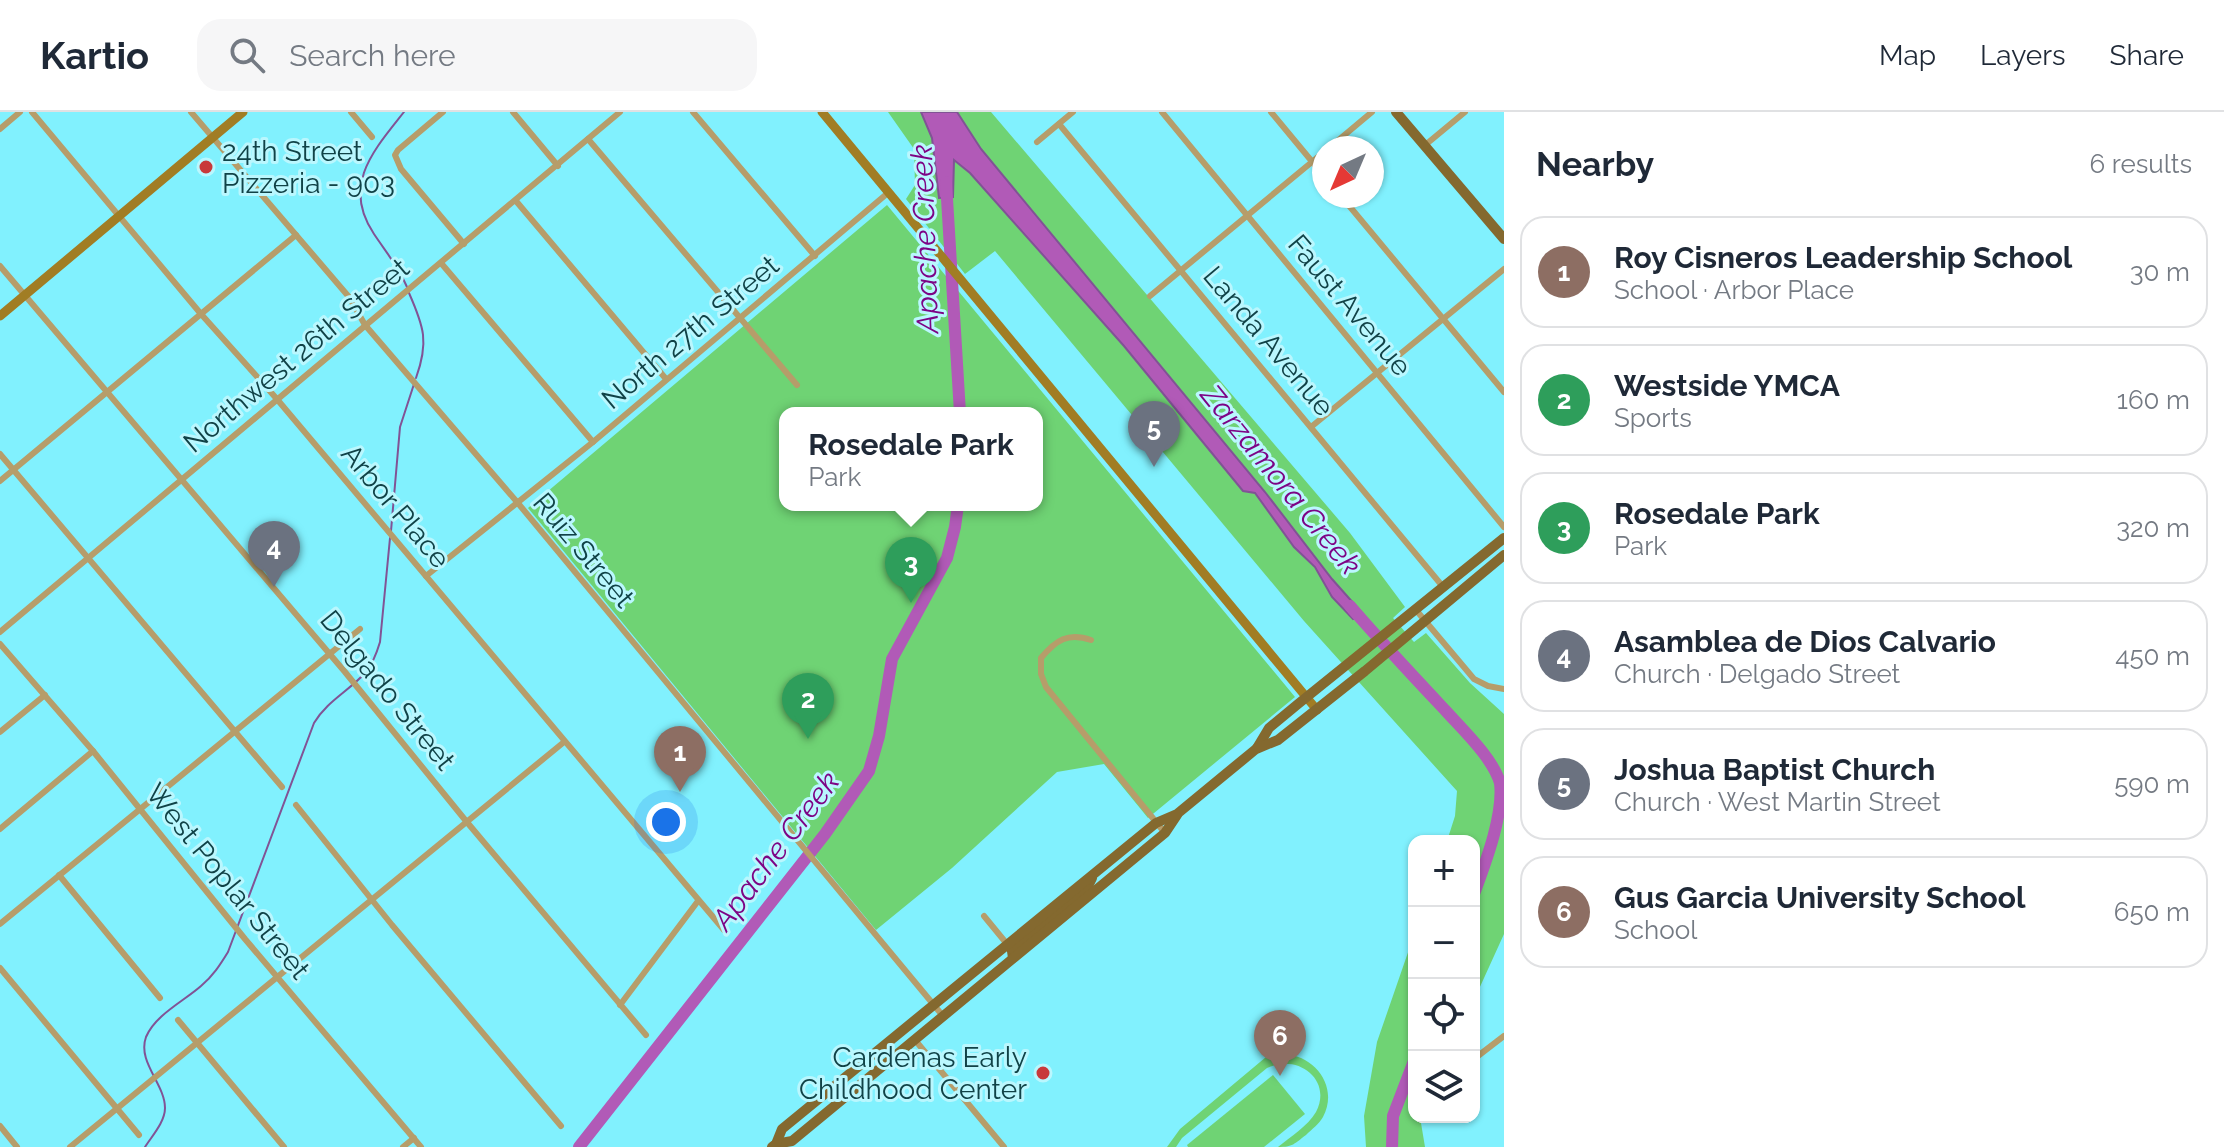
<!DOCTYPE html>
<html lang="en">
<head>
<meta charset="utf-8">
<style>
  :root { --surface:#fff; --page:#f6f6f7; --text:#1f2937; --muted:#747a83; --line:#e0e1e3; --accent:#1a73e8 }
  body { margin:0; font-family:Raleway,sans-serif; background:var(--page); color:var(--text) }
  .controls { position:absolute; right:24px; bottom:24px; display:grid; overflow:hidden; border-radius:16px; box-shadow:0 2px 6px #0004 }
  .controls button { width:72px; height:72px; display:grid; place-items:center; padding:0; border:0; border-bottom:2px solid var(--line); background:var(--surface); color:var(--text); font:40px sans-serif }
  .compass { position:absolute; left:1312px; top:24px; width:72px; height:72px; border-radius:50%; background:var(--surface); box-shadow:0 2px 6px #0004; rotate:224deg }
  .you { position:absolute; left:666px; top:710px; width:28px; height:28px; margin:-20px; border:6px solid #fff; border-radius:50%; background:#1a73e8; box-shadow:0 0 0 12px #1a73e833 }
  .badge { display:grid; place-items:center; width:52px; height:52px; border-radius:50%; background:var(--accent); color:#fff; font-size:26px; font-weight:700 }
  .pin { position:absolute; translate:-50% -66px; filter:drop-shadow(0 2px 4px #0008) }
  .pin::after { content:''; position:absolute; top:42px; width:28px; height:24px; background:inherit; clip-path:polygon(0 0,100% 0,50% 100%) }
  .popup { position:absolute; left:779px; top:295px; width:264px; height:104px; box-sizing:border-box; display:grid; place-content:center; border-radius:16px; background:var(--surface); filter:drop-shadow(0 2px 6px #0005); font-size:26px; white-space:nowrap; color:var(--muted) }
  .popup b { font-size:30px; color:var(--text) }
  .popup::after { content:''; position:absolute; left:50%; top:100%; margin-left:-16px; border:16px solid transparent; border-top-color:var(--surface) }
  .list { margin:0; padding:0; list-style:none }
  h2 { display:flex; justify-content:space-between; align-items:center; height:104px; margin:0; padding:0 32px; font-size:34px }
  h2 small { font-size:26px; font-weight:400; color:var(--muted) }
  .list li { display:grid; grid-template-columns:52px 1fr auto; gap:24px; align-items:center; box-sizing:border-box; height:112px; margin:0 16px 16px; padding:0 16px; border:2px solid var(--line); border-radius:24px }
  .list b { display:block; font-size:30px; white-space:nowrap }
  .list p { margin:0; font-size:26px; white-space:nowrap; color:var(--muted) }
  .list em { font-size:26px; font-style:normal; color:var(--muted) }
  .icon { flex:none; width:44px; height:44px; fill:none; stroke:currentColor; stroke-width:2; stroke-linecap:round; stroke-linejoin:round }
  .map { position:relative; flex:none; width:1504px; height:1035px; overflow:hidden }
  header { display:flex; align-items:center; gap:48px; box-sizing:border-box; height:112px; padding:0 40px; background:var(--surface); border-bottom:2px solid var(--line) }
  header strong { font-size:38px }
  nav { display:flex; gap:44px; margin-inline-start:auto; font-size:28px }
  .search { width:560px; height:72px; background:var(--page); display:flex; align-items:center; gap:20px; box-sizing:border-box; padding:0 28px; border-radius:24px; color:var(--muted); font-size:30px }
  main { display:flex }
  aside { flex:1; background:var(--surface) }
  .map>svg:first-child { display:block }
  .green { fill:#6fd374; fill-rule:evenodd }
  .water { fill:#b15ab7; stroke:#815395; stroke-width:2 }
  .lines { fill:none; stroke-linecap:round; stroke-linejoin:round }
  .stream { stroke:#815395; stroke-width:2 }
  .river { stroke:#b15ab7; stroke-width:12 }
  .street { stroke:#b69d6a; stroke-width:6 }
  .secondary { stroke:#a17d24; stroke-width:9 }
  .primary { stroke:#84692f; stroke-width:10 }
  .poi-dot { fill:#c8393a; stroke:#baf7fe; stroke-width:3 }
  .labels { text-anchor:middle; stroke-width:6; stroke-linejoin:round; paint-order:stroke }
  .poi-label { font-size:28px; fill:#104247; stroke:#baf7fe; text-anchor:start }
  .street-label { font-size:28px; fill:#104247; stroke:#baf7fe }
  .water-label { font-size:30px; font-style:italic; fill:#7d0485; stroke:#baf7fe }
</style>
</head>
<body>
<header>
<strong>Kartio</strong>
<div class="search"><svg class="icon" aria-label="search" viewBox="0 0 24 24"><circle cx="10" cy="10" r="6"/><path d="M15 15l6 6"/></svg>Search here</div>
<nav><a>Map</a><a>Layers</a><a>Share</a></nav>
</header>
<main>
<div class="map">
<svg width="1504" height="1035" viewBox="0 0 1504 1035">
  <rect width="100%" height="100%" fill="#81f1fe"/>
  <g class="green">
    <path d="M888,0H991L1350,421L1405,495L1393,506L1414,530L1426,521L1470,571L1504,602V822L1474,888V729H1447L1455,704L1457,679L1304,509L995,139L965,162L906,87L915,73L914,37Z"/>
    <path d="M887,93L1295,585L1148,706L1104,652L1057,660L952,756L876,818L528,396ZM785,301H1037V393H785Z"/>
    <path d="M1414,823V1005H1420L1425,1035H1366L1364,1004L1377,930Z"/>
    <path d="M1291,924L1297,931L1285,942C1315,944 1339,975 1323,1005C1319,1012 1312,1017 1306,1023C1294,1032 1293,1035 1278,1035C1290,1025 1308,1014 1316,1000C1333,967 1297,941 1267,956L1182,1026L1176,1035H1167L1180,1017Z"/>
    <path d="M1273,963L1305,1002L1264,1035H1188L1187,1033Z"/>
  </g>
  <path class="water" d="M921,0H957L981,37L1265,380L1332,467L1363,502L1353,507L1332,485L1315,455L1294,435L1255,381L1243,379L1124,234L970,61L954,48L953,85L939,86L932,26Z"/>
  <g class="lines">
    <g class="stream">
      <path d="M404,0C374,38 341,73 374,122C386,140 398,154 407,175"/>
      <path d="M409,181C424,215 429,230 416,266"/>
      <path d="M391,419L400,315L414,272"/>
      <path d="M145,1035C152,1024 165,1010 165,996C165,972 137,950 146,925C155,903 184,889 201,874C213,864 220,853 228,840L314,611C327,589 349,579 366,560C373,551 377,540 380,530L390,426"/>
    </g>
    <g class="river">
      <path d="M946,70L960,301"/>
      <path d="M1350,494C1381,530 1413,564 1445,598C1462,617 1493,646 1500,671C1504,703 1485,752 1474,782"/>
      <path d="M579,1035L825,722L869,659L879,624L892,547L947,446L955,415L958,393"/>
      <path d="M1392,1035L1393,1004L1414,949"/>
    </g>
    <g class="street">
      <path d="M32,0L201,202L276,286L724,818"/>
      <path d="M191,0L349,185L365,213L517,390L943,904"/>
      <path d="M351,0L372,25"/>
      <path d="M443,0L398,38L395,43L401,57L464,132"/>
      <path d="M513,0L558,54"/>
      <path d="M693,0L815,144"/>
      <path d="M1162,0L1504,415"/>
      <path d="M1271,0L1324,64"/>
      <path d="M1059,12L1444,476"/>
      <path d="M0,17L20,0"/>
      <path d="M588,27L797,273"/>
      <path d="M1037,30L1073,0"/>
      <path d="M1424,34L1465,0"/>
      <path d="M1329,36L1372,0"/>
      <path d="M1341,84L1504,280"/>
      <path d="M516,89L666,267"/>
      <path d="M441,151L593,330"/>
      <path d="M0,154L345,560L466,709L646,923"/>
      <path d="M1150,184L1324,40"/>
      <path d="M1311,315L1504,157"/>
      <path d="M0,342L282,675"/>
      <path d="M0,369L296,123"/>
      <path d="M426,464L593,330L889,80"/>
      <path d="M1416,498L1474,567L1488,574L1504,577"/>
      <path d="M0,520L620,0"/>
      <path d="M1091,528C1068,520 1056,528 1041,546V562L1046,575L1165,721"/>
      <path d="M0,532L93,639L245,827L421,1035"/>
      <path d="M0,620L45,583"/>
      <path d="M296,693L392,813L561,1014"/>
      <path d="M0,717L93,639"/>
      <path d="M59,763L160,886"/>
      <path d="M984,804L1007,832"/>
      <path d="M0,812L360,517"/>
      <path d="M0,856L139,1023"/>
      <path d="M620,893L698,789"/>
      <path d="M178,908L284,1035"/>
      <path d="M915,928L1004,1035"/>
      <path d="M1474,947L1504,924"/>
      <path d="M0,1014L17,1035"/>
      <path d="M70,1035L564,630"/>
      <path d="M403,1035L414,1026"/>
    </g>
    <g class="secondary">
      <path d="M822,0L1317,598"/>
      <path d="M0,204L243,0"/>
    </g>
    <g class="primary">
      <path d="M1396,0L1504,127"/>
      <path d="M1257,636L1269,616L1298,592L1504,426"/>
      <path d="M1013,846L1012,839L1086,778L1092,766"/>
      <path d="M776,1032L792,1029L1165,721L1177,703"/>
      <path d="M772,1035L776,1032L782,1017L1156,711L1177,702L1256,637L1278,628L1365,559L1504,443"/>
    </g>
  </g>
  <g class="poi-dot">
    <circle cx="206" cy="55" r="8"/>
    <circle cx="1043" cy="961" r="8"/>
  </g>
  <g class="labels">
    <g class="poi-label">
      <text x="222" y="49">24th Street<tspan x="222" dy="32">Pizzeria - 903</tspan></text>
      <text x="1027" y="955" text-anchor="end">Cardenas Early<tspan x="1027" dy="32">Childhood Center</tspan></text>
    </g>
    <g class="street-label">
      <text transform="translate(1350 193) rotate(50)" y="10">Faust Avenue</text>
      <text transform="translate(690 220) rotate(-40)" y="10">North 27th Street</text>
      <text transform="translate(1269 229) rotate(50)" y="10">Landa Avenue</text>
      <text transform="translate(296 243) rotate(-40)" y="10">Northwest 26th Street</text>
      <text transform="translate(396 394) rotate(50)" y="10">Arbor Place</text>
      <text transform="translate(584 438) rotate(50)" y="10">Ruiz Street</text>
      <text transform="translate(388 578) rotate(51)" y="10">Delgado Street</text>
      <text transform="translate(228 769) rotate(51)" y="10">West Poplar Street</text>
    </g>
    <g class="water-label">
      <text transform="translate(925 127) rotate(-92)" y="10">Apache Creek</text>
      <text transform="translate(1281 368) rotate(51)" y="10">Zarzamora Creek</text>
      <text transform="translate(776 739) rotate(-53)" y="10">Apache Creek</text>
    </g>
  </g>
</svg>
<div class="controls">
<button>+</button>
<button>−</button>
<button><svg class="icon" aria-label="locate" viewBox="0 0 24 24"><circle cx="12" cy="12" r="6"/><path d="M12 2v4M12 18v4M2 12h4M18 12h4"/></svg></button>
<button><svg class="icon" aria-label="layers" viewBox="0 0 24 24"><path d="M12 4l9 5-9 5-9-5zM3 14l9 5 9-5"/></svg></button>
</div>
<svg class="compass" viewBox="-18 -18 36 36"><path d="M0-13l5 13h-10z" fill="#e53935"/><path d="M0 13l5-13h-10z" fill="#747a83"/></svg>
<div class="you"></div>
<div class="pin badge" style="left:680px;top:680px;background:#8d6e63">1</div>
<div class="pin badge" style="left:808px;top:627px;background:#2e9e5b">2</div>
<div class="pin badge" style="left:911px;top:491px;background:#2e9e5b">3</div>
<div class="popup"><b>Rosedale Park</b>Park</div>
<div class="pin badge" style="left:274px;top:475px;background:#6b7280">4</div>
<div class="pin badge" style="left:1154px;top:355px;background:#6b7280">5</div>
<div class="pin badge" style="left:1280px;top:964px;background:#8d6e63">6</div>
</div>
<aside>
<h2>Nearby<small>6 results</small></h2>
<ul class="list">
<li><span class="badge" style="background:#8d6e63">1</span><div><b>Roy Cisneros Leadership School</b><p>School · Arbor Place</p></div><em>30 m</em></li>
<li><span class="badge" style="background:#2e9e5b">2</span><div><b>Westside YMCA</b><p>Sports</p></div><em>160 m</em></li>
<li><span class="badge" style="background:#2e9e5b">3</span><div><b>Rosedale Park</b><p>Park</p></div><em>320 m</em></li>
<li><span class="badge" style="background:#6b7280">4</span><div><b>Asamblea de Dios Calvario</b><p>Church · Delgado Street</p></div><em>450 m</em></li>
<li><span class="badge" style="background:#6b7280">5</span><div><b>Joshua Baptist Church</b><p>Church · West Martin Street</p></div><em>590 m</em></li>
<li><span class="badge" style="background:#8d6e63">6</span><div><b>Gus Garcia University School</b><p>School</p></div><em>650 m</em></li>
</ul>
</aside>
</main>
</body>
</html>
